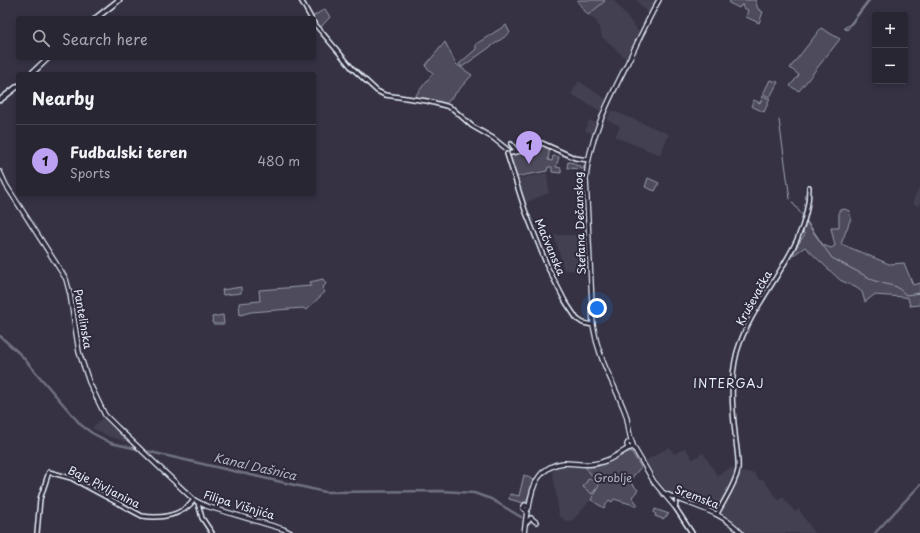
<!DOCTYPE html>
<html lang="en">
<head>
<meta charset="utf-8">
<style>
  :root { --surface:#282633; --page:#34323f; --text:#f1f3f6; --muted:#a5a5ac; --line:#44434e; --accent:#bca0f2 }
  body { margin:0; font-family:"Playpen Sans",sans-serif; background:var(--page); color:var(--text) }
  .controls { position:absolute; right:12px; top:12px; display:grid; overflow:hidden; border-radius:4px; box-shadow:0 2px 6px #0003 }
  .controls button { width:36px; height:36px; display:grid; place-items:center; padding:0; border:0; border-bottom:1px solid var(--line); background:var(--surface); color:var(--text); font:20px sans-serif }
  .you { position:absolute; left:597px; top:308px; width:14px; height:14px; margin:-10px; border:3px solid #fff; border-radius:50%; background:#1a73e8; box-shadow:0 0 0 6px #1a73e833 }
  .badge { display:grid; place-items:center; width:26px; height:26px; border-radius:50%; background:var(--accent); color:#111; font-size:13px; font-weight:700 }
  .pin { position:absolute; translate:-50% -33px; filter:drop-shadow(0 1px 2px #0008) }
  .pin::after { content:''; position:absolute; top:21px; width:14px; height:12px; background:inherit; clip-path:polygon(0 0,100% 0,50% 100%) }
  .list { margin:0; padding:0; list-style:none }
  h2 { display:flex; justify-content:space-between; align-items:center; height:52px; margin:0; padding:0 16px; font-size:17px }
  h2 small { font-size:13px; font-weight:400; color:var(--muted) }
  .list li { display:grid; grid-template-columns:26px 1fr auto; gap:12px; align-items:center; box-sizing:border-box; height:72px; padding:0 16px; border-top:1px solid var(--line) }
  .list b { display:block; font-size:15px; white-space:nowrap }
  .list p { margin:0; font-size:13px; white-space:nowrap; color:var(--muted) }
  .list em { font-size:13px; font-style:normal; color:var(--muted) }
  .icon { flex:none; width:22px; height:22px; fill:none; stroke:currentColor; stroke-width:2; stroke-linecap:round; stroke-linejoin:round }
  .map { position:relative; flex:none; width:920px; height:533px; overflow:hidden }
  .search { position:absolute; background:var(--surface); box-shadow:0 2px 6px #0003; left:16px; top:16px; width:300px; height:44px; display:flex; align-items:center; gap:10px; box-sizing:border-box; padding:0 14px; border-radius:4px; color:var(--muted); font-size:15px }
  .panel { position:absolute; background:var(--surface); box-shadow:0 2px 6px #0003; left:16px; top:72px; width:300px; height:124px; border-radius:4px }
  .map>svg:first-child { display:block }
  .built { fill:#433f51 }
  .green { fill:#4d4b5c; stroke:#9a9eaa }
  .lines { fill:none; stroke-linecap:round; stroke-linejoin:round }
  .stream { stroke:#a0a4af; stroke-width:1 }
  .canal { stroke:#70717f; stroke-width:2.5 }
  .tertiary-casing { stroke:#e8f1f8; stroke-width:6 }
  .secondary-casing { stroke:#e8f1f8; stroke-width:6 }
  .primary-casing { stroke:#e8f1f8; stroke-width:7 }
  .tertiary { stroke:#2f2a3d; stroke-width:3 }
  .secondary { stroke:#2f2a3d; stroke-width:3.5 }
  .primary { stroke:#2f2a3d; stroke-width:4 }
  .labels { text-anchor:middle; stroke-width:4; stroke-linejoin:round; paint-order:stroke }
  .street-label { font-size:11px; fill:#e8f1f8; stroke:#2f2a3d }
  .park-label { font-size:11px; fill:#b2b7c1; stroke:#2f2a3d }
  .neighbourhood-label { font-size:12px; letter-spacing:1px; fill:#e8f1f8; stroke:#2f2a3d }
  .water-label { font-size:12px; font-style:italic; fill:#b2b7c2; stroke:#2f2a3d }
</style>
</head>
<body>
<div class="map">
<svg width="920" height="533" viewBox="0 0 920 533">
  <rect width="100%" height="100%" fill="#363244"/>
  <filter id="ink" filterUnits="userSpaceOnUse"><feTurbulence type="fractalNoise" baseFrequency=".025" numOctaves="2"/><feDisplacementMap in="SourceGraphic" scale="8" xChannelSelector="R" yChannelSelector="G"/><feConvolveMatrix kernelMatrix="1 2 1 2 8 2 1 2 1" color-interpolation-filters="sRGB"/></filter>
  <g filter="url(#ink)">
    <g class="built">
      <path d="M604,0H614L639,32L626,59L602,37L597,22L588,15Z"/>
      <path d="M636,0H657L649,14Z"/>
      <path d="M579,81L607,100L602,112L571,94Z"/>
      <path d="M611,110L669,134L660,155L615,137L620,126L607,120Z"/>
      <path d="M589,120L597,124L593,134L585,131Z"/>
      <path d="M547,173L549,193L524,203L516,179Z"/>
      <path d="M920,186V207L912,203Z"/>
      <path d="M554,235H586L587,271L564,270Z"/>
      <path d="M104,416L130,441L129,442L110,437L92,428Z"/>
      <path d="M669,447L674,454L685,448L693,459L703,453L717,475L731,468L735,469L734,478L718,508L688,500L669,492L662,486L645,461Z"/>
      <path d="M564,466L585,467L599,484L591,500L573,520L566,521L558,515L559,513L552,469Z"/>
      <path d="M740,472L754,473L760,481L763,479L778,500L783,497L795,512L799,509L814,533H744L722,514V512Z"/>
    </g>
    <g class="green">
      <path d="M579,0H604L605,1L588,15L577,1Z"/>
      <path d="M730,0H755L758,9L763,12L759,23L746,17L748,10L742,7L743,5H741L739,8L729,3Z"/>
      <path d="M868,0H870L847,30L844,28L850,24Z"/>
      <path d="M325,9L330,17L320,28L314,21V18L312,17Z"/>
      <path d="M506,25L510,33L462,67L459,64L476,49V44Z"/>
      <path d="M821,28L840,39L799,91L790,86L799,75L790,68Z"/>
      <path d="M445,42L456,64L472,75L446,104L416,98V95L433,73L425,66Z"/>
      <path d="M770,80L778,82L770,97L763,94Z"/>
      <path d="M763,96L770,99L764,112L751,106L754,100L760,103Z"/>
      <path d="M544,145L550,147L548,160L552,161L553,156L559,157L556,167L561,168V173L552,172V167H548L547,171L515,177L510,161L511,154L524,152L537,146Z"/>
      <path d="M568,162L574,163L575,165L585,167V169L567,168Z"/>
      <path d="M648,178L659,183L655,191L645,187Z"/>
      <path d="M845,209L849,211L851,218L841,244L889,264L904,263L913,285L920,283V305L910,306L908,298L904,297L874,295L865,302L862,292L857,288L840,280L805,247L792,256V253L805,234L803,232L806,220L823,245L831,248L835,246L831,228H839V210Z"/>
      <path d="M323,279L326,284L322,288L325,292L306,310L303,308L251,312L240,315L239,303L260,301L259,290L311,286L310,282Z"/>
      <path d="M241,287V293L223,295L222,290Z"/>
      <path d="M223,315L224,324H213L212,317Z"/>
      <path d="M631,451L641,467L629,481L638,490L632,497L638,505L637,506L614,499L612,502L609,500L604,508L591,500L599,484L585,467C604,469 615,457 631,451Z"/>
      <path d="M524,475L534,480L527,500L523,503L509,499L510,494L519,496Z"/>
      <path d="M589,478L599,485L592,494L583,487Z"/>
      <path d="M655,509L669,514L663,519L655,516L656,514L654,513Z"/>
    </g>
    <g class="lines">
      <g class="stream">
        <path d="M779,120L790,199"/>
        <path d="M792,202L802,215"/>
        <path d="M806,222L832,258L875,281L897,287L906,295L920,293"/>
      </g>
      <g class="canal">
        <path d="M0,336L21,355L81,425L92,433L111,443L325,492L441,491L474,493L491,499L521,517"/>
        <path d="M875,533L920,485"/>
      </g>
      <g class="tertiary-casing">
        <g id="tertiary">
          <path d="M301,0L311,18"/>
          <path d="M314,23L352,68L377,91L385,95L427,101L446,106L453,109L472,126L493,138L508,150"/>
          <path d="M511,144L516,150"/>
          <path d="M511,153L526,150L542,143L575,158L588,160"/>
          <path d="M507,154L525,210L548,268L565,301L577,319L583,323L593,325"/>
          <path d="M677,499L675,507L692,533"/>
          <path d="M198,503L202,518L212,533"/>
          <path d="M717,514C724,500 735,485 738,470C739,458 736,445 735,433C732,406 730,379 737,352C754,294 810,250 809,187"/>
          <path d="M37,533L40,499L49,472L71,478L142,516C160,519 182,516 194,500"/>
        </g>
      </g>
      <g class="secondary-casing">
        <g id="secondary">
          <path d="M0,172L6,185L66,279L70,294L79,352L89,382L100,405L105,415L118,428L194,500L206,506L283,529L291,533"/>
          <circle cx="630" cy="445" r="3"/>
          <path d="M632,442C628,433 629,422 625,412C612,379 599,361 593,325L586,179C589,138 608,102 626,66C637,44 647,21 659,0"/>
          <path d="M633,446L654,482L675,507"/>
          <path d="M664,493C691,506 721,510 741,533"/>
          <path d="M529,507C532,485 539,466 564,463C574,463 583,465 592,464C606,463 617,455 629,448"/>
          <path d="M526,523L531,518L536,522"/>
          <path d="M524,533L527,511L523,508L525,505L529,507L527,511"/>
        </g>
      </g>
      <g class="primary-casing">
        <g id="primary">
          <path d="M96,18L119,0"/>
          <path d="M31,74L48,58"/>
          <path d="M0,100L18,86"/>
        </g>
      </g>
      <use href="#tertiary" class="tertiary"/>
      <use href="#secondary" class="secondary"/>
      <use href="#primary" class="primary"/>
    </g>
  </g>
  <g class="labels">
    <g class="street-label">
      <text transform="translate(580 223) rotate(-92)" y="4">Stefana Dečanskog</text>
      <text transform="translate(550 247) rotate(67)" y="4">Mačvanska</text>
      <text transform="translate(754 298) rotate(-61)" y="4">Kruševačka</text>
      <text transform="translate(83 319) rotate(80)" y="4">Pantelinska</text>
      <text transform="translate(104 487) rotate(27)" y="4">Baje Pivljanina</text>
      <text transform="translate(697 497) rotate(21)" y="4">Sremska</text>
      <text transform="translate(239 505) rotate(17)" y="4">Filipa Višnjića</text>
    </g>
    <g class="park-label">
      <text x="613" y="482">Groblje</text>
    </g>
    <g class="neighbourhood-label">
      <text x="729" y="388">INTERGAJ</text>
    </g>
    <g class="water-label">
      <text transform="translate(255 467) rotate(13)" y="4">Kanal Dašnica</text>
    </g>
  </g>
</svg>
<div class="controls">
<button>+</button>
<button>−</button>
</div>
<div class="you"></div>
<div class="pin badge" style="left:529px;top:164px">1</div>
<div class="search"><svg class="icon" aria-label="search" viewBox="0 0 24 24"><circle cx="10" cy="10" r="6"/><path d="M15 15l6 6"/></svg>Search here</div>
<section class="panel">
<h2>Nearby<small></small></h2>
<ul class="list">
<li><span class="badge">1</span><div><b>Fudbalski teren</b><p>Sports</p></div><em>480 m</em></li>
</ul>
</section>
</div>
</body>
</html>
